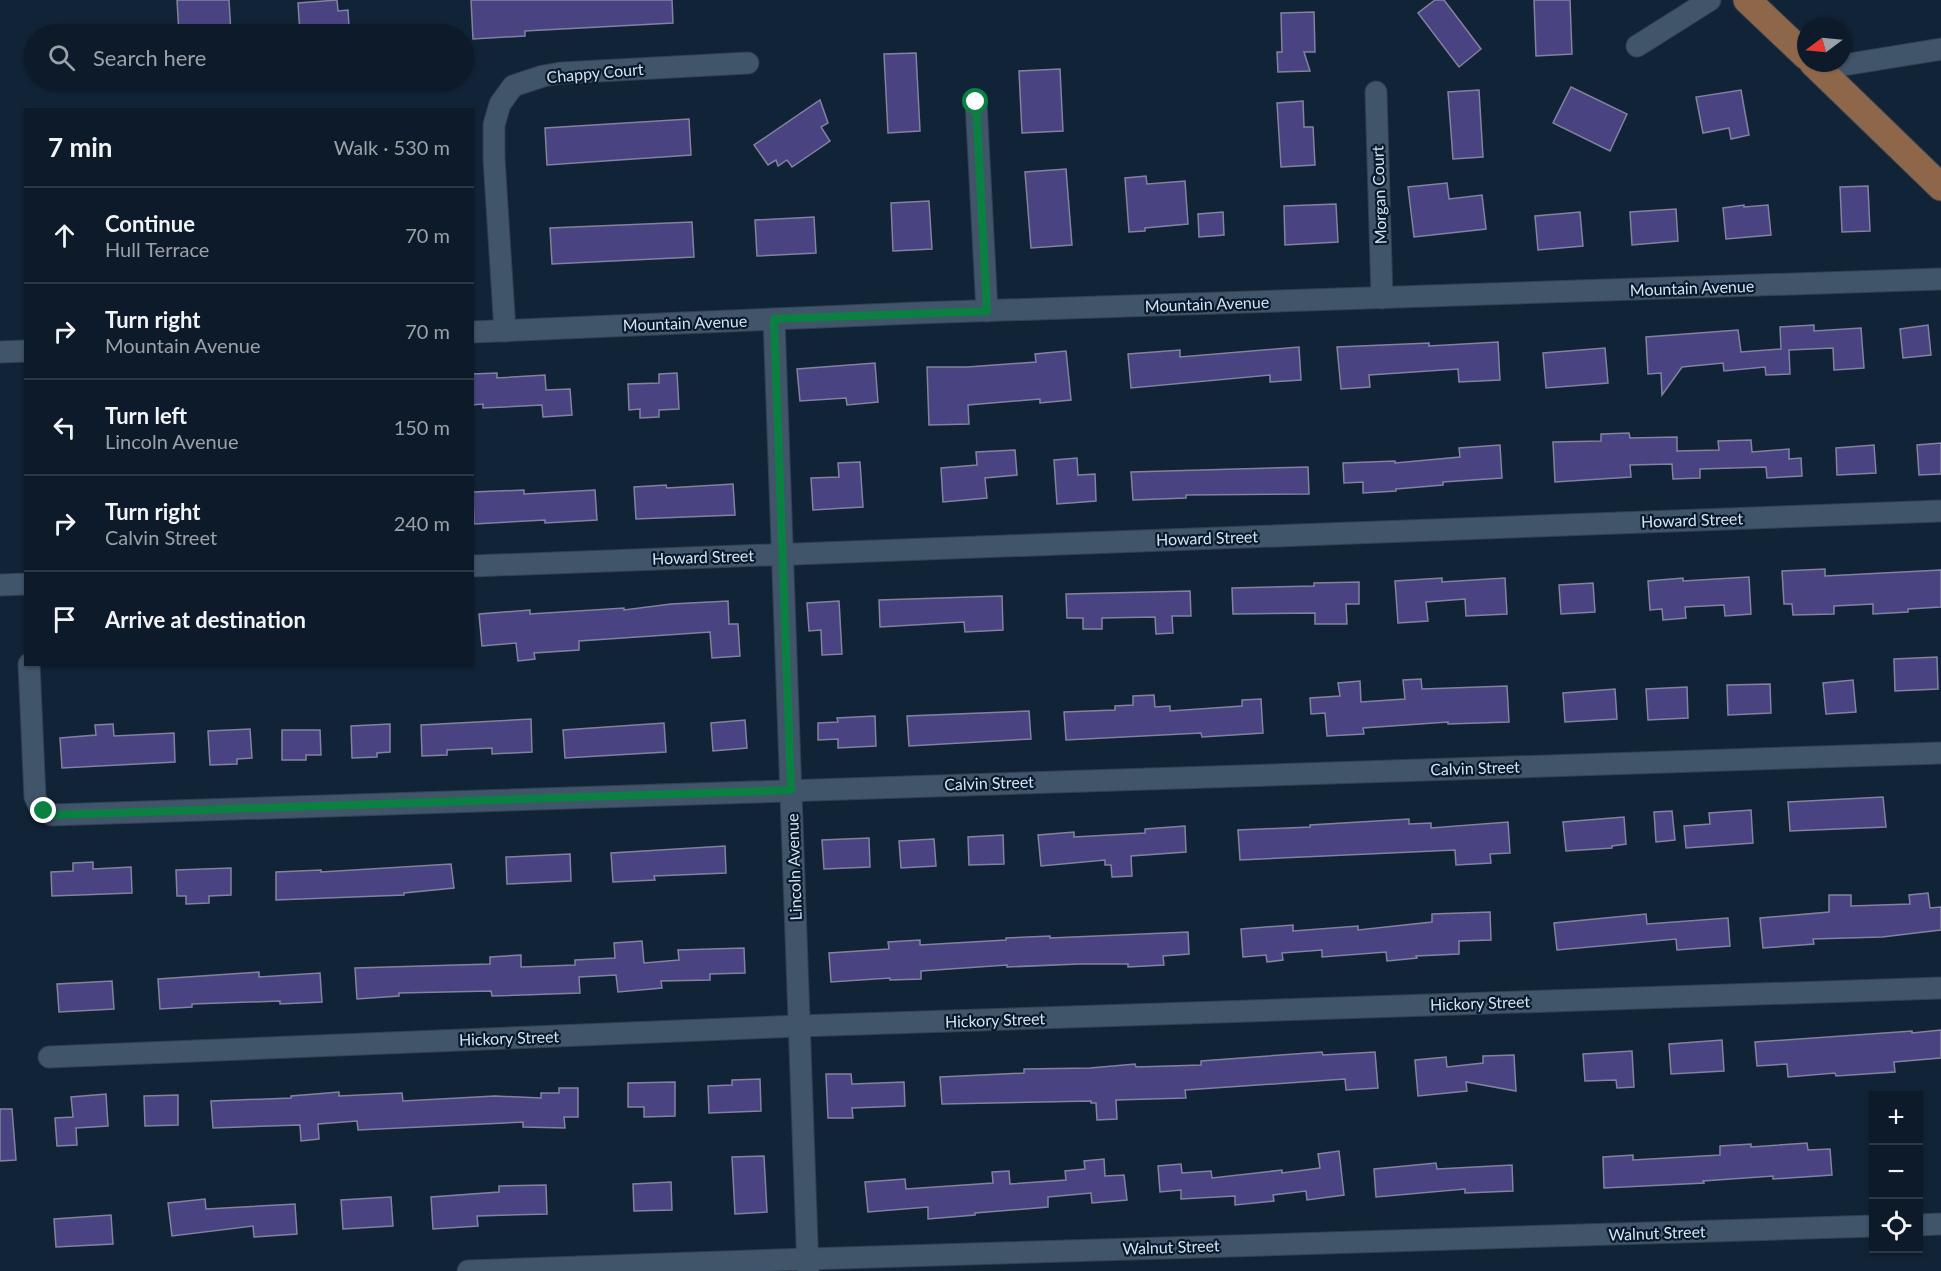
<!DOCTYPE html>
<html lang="en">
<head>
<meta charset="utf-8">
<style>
  :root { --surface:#0d1a29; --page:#162331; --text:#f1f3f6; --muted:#9aa1a8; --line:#2d3846 }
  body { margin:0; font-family:Lato,sans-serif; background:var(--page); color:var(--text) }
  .controls { position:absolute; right:18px; bottom:18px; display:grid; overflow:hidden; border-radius:0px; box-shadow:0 2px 4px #0004 }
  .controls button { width:54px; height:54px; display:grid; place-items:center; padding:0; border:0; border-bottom:2px solid var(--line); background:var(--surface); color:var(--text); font:30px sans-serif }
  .compass { position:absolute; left:1797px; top:18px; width:54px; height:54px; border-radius:50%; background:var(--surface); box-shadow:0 2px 4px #0004; rotate:254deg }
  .stop { position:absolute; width:18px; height:18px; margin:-14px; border:4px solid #0b8043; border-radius:50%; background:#fff }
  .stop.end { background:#0b8043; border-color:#fff; box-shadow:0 2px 6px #0008 }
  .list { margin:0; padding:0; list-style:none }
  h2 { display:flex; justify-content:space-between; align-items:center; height:78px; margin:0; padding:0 24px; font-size:26px }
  h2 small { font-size:20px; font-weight:400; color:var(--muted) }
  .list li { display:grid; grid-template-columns:39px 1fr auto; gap:18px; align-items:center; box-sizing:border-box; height:96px; padding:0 24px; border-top:2px solid var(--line) }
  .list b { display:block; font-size:22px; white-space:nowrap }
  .list p { margin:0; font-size:20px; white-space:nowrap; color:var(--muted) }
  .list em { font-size:20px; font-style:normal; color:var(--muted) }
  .icon { flex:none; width:33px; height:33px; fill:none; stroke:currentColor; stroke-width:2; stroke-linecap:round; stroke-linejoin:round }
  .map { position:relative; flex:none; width:1941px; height:1271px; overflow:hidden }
  .search { position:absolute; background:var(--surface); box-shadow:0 2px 4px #0004; left:24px; top:24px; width:450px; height:66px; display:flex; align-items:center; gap:15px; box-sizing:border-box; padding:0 21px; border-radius:33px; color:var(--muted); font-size:22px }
  .panel { position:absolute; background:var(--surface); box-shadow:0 2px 4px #0004; left:24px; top:108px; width:450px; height:558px; border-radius:0px }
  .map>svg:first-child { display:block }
  .building { fill:#494382; stroke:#8282a0; stroke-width:1.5 }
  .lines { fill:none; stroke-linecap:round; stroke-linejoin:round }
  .minor-casing { stroke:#333f50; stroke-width:23 }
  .major-casing { stroke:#333f50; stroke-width:29 }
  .minor { stroke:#40546a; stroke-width:21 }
  .major { stroke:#8e674b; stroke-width:27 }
  .route { stroke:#0b8043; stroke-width:8 }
  .labels { text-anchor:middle; stroke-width:4.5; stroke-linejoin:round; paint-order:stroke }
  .street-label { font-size:16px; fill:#d6e2f0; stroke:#081a2d }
</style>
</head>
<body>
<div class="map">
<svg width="1941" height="1271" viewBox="0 0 1941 1271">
  <rect width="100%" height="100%" fill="#112337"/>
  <g class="building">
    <path d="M177,0H229L231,34H179Z"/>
    <path d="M337,0L338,11L348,10L349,27L338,28V34H300L298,3Z"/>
    <path d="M471,0H672L673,23L525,31V36L473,39Z"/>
    <path d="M1435,0H1444L1481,49L1459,67L1418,13Z"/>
    <path d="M1534,0H1570L1572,54L1536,56Z"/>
    <path d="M1314,12L1315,52H1304L1310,71L1278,72L1277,52H1282L1281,13Z"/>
    <path d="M916,53L920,131L888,133L884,54Z"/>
    <path d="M1060,69L1063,131L1022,133L1019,71Z"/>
    <path d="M1571,87L1627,114L1610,151L1553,123Z"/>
    <path d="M1479,90L1483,157L1453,159L1448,92Z"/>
    <path d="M1741,90L1749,135L1731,139L1729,128L1703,133L1696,97Z"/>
    <path d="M820,100L828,123L821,127L830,141L792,167L787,160L778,166L776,160L768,165L754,145Z"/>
    <path d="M1303,101L1304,127H1313L1315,165L1281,167L1277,103Z"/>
    <path d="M689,119L691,155L547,165L545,128Z"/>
    <path d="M1066,169L1072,245L1031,248L1025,172Z"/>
    <path d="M1146,176L1147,184L1185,181L1188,224L1145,228V231L1129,232L1125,178Z"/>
    <path d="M1447,183L1449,199L1482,195L1486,229L1414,237L1408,187Z"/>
    <path d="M1868,186L1870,231L1842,232L1840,187Z"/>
    <path d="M929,201L932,249L893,251L891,203Z"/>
    <path d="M1336,204L1338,242L1285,245L1284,206Z"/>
    <path d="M1744,205V207L1768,205L1771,235L1726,239L1723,208Z"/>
    <path d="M1676,209L1678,241L1632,245L1630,212Z"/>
    <path d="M1223,212L1224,235L1199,237L1198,214Z"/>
    <path d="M1580,212L1583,246L1538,250L1535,216Z"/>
    <path d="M814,217L816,253L757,256L755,220Z"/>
    <path d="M692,222L694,257L552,264L550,228Z"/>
    <path d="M1814,325V331L1861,328L1864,368L1834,370L1833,348L1789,350L1790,374L1766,375L1765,367L1724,371L1723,363L1682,367L1662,395L1661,373L1648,374L1646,337L1738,330L1741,352L1781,349L1780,327Z"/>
    <path d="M1928,325L1931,355L1903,358L1900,329Z"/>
    <path d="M1498,342L1500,380L1459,382L1458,369L1369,375L1370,387L1341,389L1337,347L1429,343V346Z"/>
    <path d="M1299,347L1301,380L1270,382V375L1131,388L1128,354L1180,350V357Z"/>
    <path d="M1605,348L1608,383L1546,388L1543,353Z"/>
    <path d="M1066,351L1071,400L1040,403V399L968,405L969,424L929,425L927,367H967L1036,362L1035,354Z"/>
    <path d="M875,363L878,402L847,405L846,398L800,401L797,369Z"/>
    <path d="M497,373V378L545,375L546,390L570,389L572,415L543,417L542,405L483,408V404L472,405V374Z"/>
    <path d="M677,373L679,409L659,410V417L640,418V409L629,410L628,384L659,383V374Z"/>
    <path d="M1629,433L1630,438L1677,437V451L1719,450L1718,441L1751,440L1752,452L1789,449V459L1801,458L1802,476L1767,478L1766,467L1700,469V478L1673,479L1672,464L1630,465L1631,477L1555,482L1553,442L1601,441V434Z"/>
    <path d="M1941,443V474L1919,475L1917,445Z"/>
    <path d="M1500,445L1502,478L1443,482V485L1396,489V491L1363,493V482L1344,483L1343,463L1395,461V463L1460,457L1459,448Z"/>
    <path d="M1874,445L1876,473L1837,475L1836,448Z"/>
    <path d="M1015,450L1017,475L985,478L987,498L943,502L941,468L977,465L976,452Z"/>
    <path d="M1077,458L1078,475L1095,474L1096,501L1057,504L1054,460Z"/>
    <path d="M860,462L863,507L813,510L811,478L839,477L838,463Z"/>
    <path d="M1308,467L1309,494L1186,495V498L1133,500L1131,472Z"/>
    <path d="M733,484L735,515L636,519L634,487L666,485L667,488Z"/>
    <path d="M524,490V494L595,490L597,520L545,523V520L474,524L473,492Z"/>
    <path d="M1825,569V576L1941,570V607L1908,609V612L1873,614V604L1834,606V614L1793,615L1792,604H1784L1782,571Z"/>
    <path d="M1749,577L1751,614L1725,616L1724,605L1685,607L1686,618L1663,620L1662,609L1650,610L1648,581L1683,578V581Z"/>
    <path d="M1442,578V582L1505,578L1507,614L1466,616L1465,599L1426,602L1428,621L1398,623L1395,581Z"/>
    <path d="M1359,582V604H1346L1347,624H1315V613L1233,614L1232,588L1314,586V583Z"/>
    <path d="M1593,583L1595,612L1561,614L1559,585Z"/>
    <path d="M1190,591L1191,616H1172L1173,633L1156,634L1155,617L1102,618V629H1083V618H1067L1066,594Z"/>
    <path d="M1002,596L1003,630L965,632L964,622L880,627L879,600Z"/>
    <path d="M728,601L729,624H738L740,656L712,658L710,632L579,641V650L534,653L535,659L518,661L516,643L482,646L479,614L530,610V614L624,608V610L671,604Z"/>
    <path d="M839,601L842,654L822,655L821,630L809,631L807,603Z"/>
    <path d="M1937,657L1938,689L1895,691L1894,659Z"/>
    <path d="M1421,679L1422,689L1507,686L1509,722L1448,724V722L1363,728L1364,734L1327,736L1325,713L1311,714L1310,698L1340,696L1338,683L1360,681L1361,702L1405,699L1403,680Z"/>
    <path d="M1853,680L1856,712L1826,714L1823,683Z"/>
    <path d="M1770,684L1771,713L1728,715L1727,685Z"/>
    <path d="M1687,687L1688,718L1648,720L1646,689Z"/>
    <path d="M1615,689L1617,719L1565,722L1563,693Z"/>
    <path d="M1154,695L1155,707L1170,706V711L1242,706V700L1261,699L1263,733L1202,737L1201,733L1066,740L1064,712L1115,710V706L1133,705V696Z"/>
    <path d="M1029,711L1031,739L909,746L907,716Z"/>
    <path d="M875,716L876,746L838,748V739L818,740V723L838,722L837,718Z"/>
    <path d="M531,719L532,752L492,754V748L447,750V755L422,756L421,725Z"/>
    <path d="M745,720L747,748L713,751L711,723Z"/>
    <path d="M664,723L666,752L565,758L563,730Z"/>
    <path d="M113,724L114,736L174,733L175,762L62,768L60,738L96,735L95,725Z"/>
    <path d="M390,724V752L377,753V757L352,758L351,726Z"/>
    <path d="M250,729L252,758L237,759V764L210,765L208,731Z"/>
    <path d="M282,730H320L321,755H306V760H282Z"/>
    <path d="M1883,797L1886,827L1790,831L1788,802Z"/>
    <path d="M1751,810L1753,843L1686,848L1684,826L1710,824L1709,813Z"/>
    <path d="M1672,811L1675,840L1656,842L1654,812Z"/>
    <path d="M1624,817L1626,844L1612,846V848L1566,851L1563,822Z"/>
    <path d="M1409,819V824L1431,823V828L1508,822L1510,853L1490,854L1491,863L1456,865L1455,850L1240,860L1238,830L1310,827V825Z"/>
    <path d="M1185,826L1186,852L1131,856L1132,876L1112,877L1111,865H1105V860L1041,866L1038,835L1074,832V837L1145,833V829Z"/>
    <path d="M1003,835L1004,864L969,865L968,837Z"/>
    <path d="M869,838L870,867L824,869L822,840Z"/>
    <path d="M934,839L936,866L901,868L899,841Z"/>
    <path d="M725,846L726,873L654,876L655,880L613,882L611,853Z"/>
    <path d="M570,854L571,881L507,884L506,857Z"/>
    <path d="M93,862V869L131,867L132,893L52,896L51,872L73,871V863Z"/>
    <path d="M451,864L454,888L404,893V895L276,900V872L321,870V872Z"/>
    <path d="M231,868V895L209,896V903L186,904V896H177L176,870Z"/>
    <path d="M1928,893L1930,908L1941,907V930L1882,937L1813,939L1814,944L1763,948L1760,918L1829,912V895H1851V906L1910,904L1909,895Z"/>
    <path d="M1490,912L1491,940L1459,941V954L1416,956L1417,958L1387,961L1386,952L1322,957V950L1282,953L1283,960L1267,962L1266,955L1243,957L1241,929L1293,925V931L1358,926V930L1432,922V914Z"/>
    <path d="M1646,914L1647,924L1728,918L1730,946L1677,950L1676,939L1557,950L1554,923Z"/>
    <path d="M1188,932L1189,954L1163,956L1164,965L1128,967V964H1079L1007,967V965L921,971V979L890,980V978L831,982L829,953L889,949L888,942L920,940V945L1006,940V938L1050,936V938Z"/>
    <path d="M642,941L644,963L679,960L678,950L744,948L745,973L710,974V980L661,981L662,988L618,992L616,975L579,977L580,993L492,996L491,991L399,993V996L357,999L355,968L490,964V957L521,955V967L575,965V960L615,958L614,943Z"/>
    <path d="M259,972V977L320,973L322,1002L280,1004V1001L192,1004V1007L160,1009L158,979Z"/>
    <path d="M112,981L114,1009L59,1012L57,984Z"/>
    <path d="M1941,1030V1058L1894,1062L1895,1072L1836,1076L1835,1073L1788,1077L1787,1064L1757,1066L1755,1042L1912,1031V1033Z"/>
    <path d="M1722,1040L1724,1071L1671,1074L1669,1044Z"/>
    <path d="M1632,1051L1634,1087L1617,1088L1616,1080L1585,1081L1583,1054Z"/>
    <path d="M1322,1052L1323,1055L1375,1052L1378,1088L1346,1090L1345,1079L1185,1090L1186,1098L1116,1100L1117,1119L1097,1120L1096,1103H1091V1101L942,1104L940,1077L1024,1073V1069L1090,1068L1135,1064L1136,1067L1201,1065V1061Z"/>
    <path d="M1514,1055L1516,1091L1466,1082L1467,1091L1418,1096L1415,1060L1446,1057L1447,1067L1483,1063V1056Z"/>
    <path d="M826,1074H851L852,1084L904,1082L905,1106L852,1108L853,1118H828Z"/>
    <path d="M760,1079L761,1111L709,1113L708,1086L732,1085V1080Z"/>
    <path d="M675,1082V1116L644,1117V1107H628V1083Z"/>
    <path d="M559,1088H578V1117H564L565,1128L523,1127V1122L358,1130L357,1121L318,1124L319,1139L301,1141L300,1125L213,1128L211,1101L291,1098V1096L339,1092V1096L402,1093L403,1101L495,1096L541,1098V1093H559Z"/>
    <path d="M106,1094L108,1126L76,1128L77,1145L57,1146L55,1118L73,1117L71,1097Z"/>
    <path d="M178,1095V1125L145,1126L144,1096Z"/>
    <path d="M0,1109H12L16,1160L0,1161Z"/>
    <path d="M1807,1143L1808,1150L1830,1149L1832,1175L1773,1179V1176L1703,1181L1704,1183L1604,1188L1603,1157L1633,1155V1160L1720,1155V1146L1751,1144V1147Z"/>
    <path d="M1339,1151L1344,1195L1307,1200L1306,1191L1273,1195L1274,1201L1235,1205V1196L1181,1199V1190L1160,1192L1158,1166L1181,1164L1182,1173L1211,1171L1212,1178L1282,1170V1173L1320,1168L1318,1154Z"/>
    <path d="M764,1156L767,1212L735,1214L732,1157Z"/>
    <path d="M1104,1159L1105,1176L1124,1175L1127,1200L1092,1203L1091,1193L1048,1197V1207L975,1213V1215L928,1219V1207L868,1212L865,1182L905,1179L906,1189L993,1183L992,1172L1009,1171L1010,1184L1066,1180L1065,1171L1085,1169L1084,1161Z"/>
    <path d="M1436,1163L1437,1169L1512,1165L1513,1191L1465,1193V1189L1376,1197L1374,1169Z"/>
    <path d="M671,1182L672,1210L634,1211L633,1184Z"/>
    <path d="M546,1185L547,1214L477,1216L478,1226L433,1229L431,1197L499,1192V1186Z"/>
    <path d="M391,1197L393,1226L343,1229L341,1200Z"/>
    <path d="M205,1199L206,1209L295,1204L297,1234L254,1237L253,1226L172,1236L168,1203Z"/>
    <path d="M111,1215L113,1244L56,1247L54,1219Z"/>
  </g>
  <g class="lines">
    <g class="minor-casing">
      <g id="minor">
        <path d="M1637,46L1710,0"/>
        <path d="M1819,69L1941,49"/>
        <path d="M1376,92L1382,298"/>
        <path d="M976,102L987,311"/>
        <path d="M774,319L808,1271"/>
        <path d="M505,331L494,159V125L500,104L513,86L543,76L561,73L748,63"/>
        <path d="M472,332L916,313L1941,279"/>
        <path d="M0,352L26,351"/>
        <path d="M472,566L1941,511"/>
        <path d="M0,585L26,584"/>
        <path d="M29,664L35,797L40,808L52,815L1941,753"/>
        <path d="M49,1057L799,1026L1941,988"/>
        <path d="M1918,1225L1941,1224"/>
        <path d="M468,1271L808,1259L1874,1226"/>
      </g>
    </g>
    <g class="major-casing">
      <g id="major">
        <path d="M1747,0L1806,56"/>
        <path d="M1813,63L1941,187"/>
      </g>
    </g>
    <use href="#minor" class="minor"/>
    <use href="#major" class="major"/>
  </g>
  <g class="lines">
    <path class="route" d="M44,811L52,815L791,790L774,319L987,311L976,102"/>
  </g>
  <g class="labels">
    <g class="street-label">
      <text transform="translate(595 73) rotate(-5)" y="6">Chappy Court</text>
      <text transform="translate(1379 195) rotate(-92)" y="6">Morgan Court</text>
      <text transform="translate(1692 288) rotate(-2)" y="6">Mountain Avenue</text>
      <text transform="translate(1207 304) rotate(-2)" y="6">Mountain Avenue</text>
      <text transform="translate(685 323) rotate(-2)" y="6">Mountain Avenue</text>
      <text transform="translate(1692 520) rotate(-2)" y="6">Howard Street</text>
      <text transform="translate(1207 538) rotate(-2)" y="6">Howard Street</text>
      <text transform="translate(703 557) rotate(-2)" y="6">Howard Street</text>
      <text transform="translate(1475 768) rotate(-2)" y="6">Calvin Street</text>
      <text transform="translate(989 783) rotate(-2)" y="6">Calvin Street</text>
      <text transform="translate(794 867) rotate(-92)" y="6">Lincoln Avenue</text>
      <text transform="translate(1480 1003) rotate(-2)" y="6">Hickory Street</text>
      <text transform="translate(995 1020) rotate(-2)" y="6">Hickory Street</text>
      <text transform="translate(509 1038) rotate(-2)" y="6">Hickory Street</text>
      <text transform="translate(1657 1233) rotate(-2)" y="6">Walnut Street</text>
      <text transform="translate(1171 1247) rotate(-2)" y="6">Walnut Street</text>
    </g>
  </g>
</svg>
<div class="controls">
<button>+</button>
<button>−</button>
<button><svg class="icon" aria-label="locate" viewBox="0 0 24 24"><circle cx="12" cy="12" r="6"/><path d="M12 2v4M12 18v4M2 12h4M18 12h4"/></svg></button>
</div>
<svg class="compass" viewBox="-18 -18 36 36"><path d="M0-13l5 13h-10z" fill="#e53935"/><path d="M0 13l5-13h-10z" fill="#9aa1a8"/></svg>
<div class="stop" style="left:976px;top:102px"></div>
<div class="stop end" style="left:44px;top:811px"></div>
<div class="search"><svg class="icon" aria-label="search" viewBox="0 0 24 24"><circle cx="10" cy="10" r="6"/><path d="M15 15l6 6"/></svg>Search here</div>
<section class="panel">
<h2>7 min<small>Walk · 530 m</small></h2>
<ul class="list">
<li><svg class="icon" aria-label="ahead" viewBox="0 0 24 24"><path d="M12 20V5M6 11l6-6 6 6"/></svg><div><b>Continue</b><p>Hull Terrace</p></div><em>70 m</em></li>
<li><svg class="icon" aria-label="right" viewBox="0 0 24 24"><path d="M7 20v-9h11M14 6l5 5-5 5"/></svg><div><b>Turn right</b><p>Mountain Avenue</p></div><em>70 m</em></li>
<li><svg class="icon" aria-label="left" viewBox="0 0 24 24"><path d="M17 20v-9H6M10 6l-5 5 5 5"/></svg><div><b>Turn left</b><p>Lincoln Avenue</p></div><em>150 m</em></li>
<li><svg class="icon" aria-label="right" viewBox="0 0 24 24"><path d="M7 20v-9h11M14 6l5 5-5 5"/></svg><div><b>Turn right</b><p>Calvin Street</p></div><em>240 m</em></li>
<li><svg class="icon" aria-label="arrive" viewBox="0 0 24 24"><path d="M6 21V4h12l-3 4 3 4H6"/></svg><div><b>Arrive at destination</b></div></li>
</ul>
</section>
</div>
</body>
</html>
